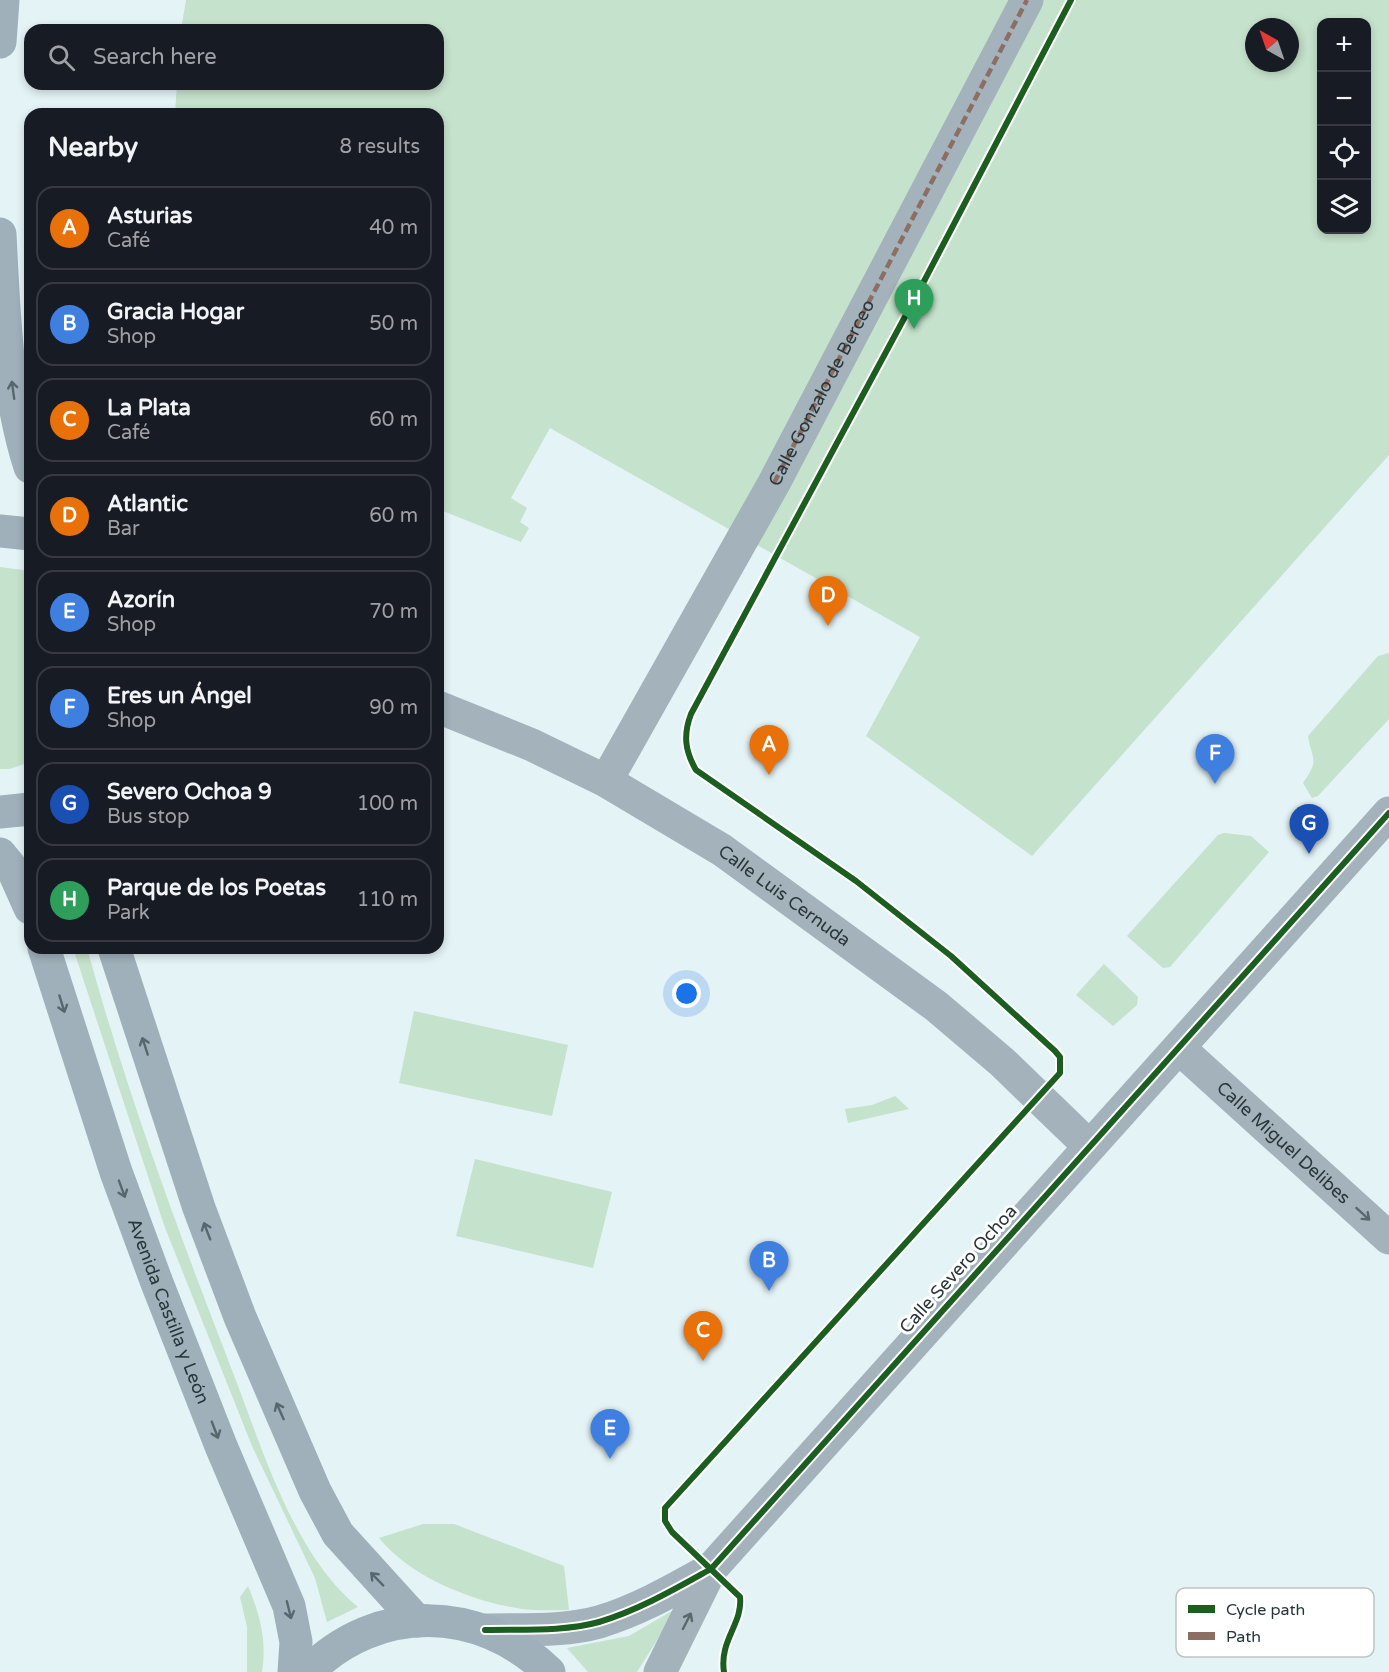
<!DOCTYPE html>
<html lang="en">
<head>
<meta charset="utf-8">
<style>
  :root { --surface:#171b24; --page:#20242c; --text:#f1f3f6; --muted:#9ea1a6; --line:#363941; --accent:#ea580c }
  body { margin:0; font-family:"Varela Round",sans-serif; background:var(--page); color:var(--text) }
  .controls { position:absolute; right:18px; top:18px; display:grid; overflow:hidden; border-radius:12px; box-shadow:0 3px 9px #0003 }
  .controls button { width:54px; height:54px; display:grid; place-items:center; padding:0; border:0; border-bottom:2px solid var(--line); background:var(--surface); color:var(--text); font:30px sans-serif }
  .compass { position:absolute; left:1245px; top:18px; width:54px; height:54px; border-radius:50%; background:var(--surface); box-shadow:0 3px 9px #0003; rotate:320deg }
  .you { position:absolute; left:687px; top:994px; width:21px; height:21px; margin:-15px; border:4px solid #fff; border-radius:50%; background:#1a73e8; box-shadow:0 0 0 9px #1a73e833 }
  .badge { display:grid; place-items:center; width:39px; height:39px; border-radius:50%; background:var(--accent); color:#fff; font-size:20px; font-weight:700 }
  .pin { position:absolute; translate:-50% -50px; filter:drop-shadow(0 2px 3px #0008) }
  .pin::after { content:''; position:absolute; top:32px; width:21px; height:18px; background:inherit; clip-path:polygon(0 0,100% 0,50% 100%) }
  .list { margin:0; padding:0; list-style:none }
  h2 { display:flex; justify-content:space-between; align-items:center; height:78px; margin:0; padding:0 24px; font-size:26px }
  h2 small { font-size:20px; font-weight:400; color:var(--muted) }
  .list li { display:grid; grid-template-columns:39px 1fr auto; gap:18px; align-items:center; box-sizing:border-box; height:84px; margin:0 12px 12px; padding:0 12px; border:2px solid var(--line); border-radius:18px }
  .list b { display:block; font-size:22px; white-space:nowrap }
  .list p { margin:0; font-size:20px; white-space:nowrap; color:var(--muted) }
  .list em { font-size:20px; font-style:normal; color:var(--muted) }
  .icon { flex:none; width:33px; height:33px; fill:none; stroke:currentColor; stroke-width:2; stroke-linecap:round; stroke-linejoin:round }
  .map { position:relative; flex:none; width:1389px; height:1672px; overflow:hidden }
  .search { position:absolute; background:var(--surface); box-shadow:0 3px 9px #0003; left:24px; top:24px; width:420px; height:66px; display:flex; align-items:center; gap:15px; box-sizing:border-box; padding:0 21px; border-radius:18px; color:var(--muted); font-size:22px }
  .panel { position:absolute; background:var(--surface); box-shadow:0 3px 9px #0003; left:24px; top:108px; width:420px; height:846px; border-radius:18px }
  .map>svg:first-child { display:block }
  .green { fill:#c5e2cc; fill-rule:evenodd }
  .lines { fill:none; stroke-linecap:round; stroke-linejoin:round }
  .street { stroke:#a3b2bb; stroke-width:33 }
  .secondary { stroke:#9fb0ba; stroke-width:33 }
  .quiet { stroke:#8d6e63; stroke-width:4.5; stroke-dasharray:9 4.5; stroke-linecap:butt }
  .cycleway-casing { stroke:#fff; stroke-width:10 }
  .cycleway { stroke:#1b5e20; stroke-width:6 }
  .oneway { stroke:#58676d }
  .oneway2 { stroke:#59686d }
  .labels { text-anchor:middle; stroke-width:6; stroke-linejoin:round; paint-order:stroke }
  .street-label { font-size:18px; fill:#283639; stroke:#fff }
  .key { fill:#fff; stroke:#bec3c4; stroke-width:1.5 }
  .key-label { font-size:16px; fill:#283639 }
</style>
</head>
<body>
<div class="map">
<svg width="1389" height="1672" viewBox="0 0 1389 1672">
  <rect width="100%" height="100%" fill="#e4f3f6"/>
  <g class="green">
    <path d="M186,0H1389V455L1032,856L866,736L920,637L550,428L511,498L527,508L520,522L529,528L521,542L438,509V114H175L177,84H438V30H181ZM1322,22H1366V230H1322ZM1254,27H1290V63H1254Z"/>
    <path d="M0,567L30,571V762L10,769H0Z"/>
    <path d="M1389,653V719L1318,796L1312,798L1303,783C1320,759 1312,760 1308,736L1378,656Z"/>
    <path d="M1224,833L1251,836L1269,852L1170,967L1163,968L1127,936L1218,835Z"/>
    <path d="M73,948H87C126,1090 177,1228 230,1365C261,1443 291,1552 358,1607L327,1622L315,1578L252,1446L164,1225Z"/>
    <path d="M1104,964L1138,997L1137,1005L1113,1026L1076,995Z"/>
    <path d="M414,1011L568,1045L552,1116L399,1083Z"/>
    <path d="M895,1096L909,1109L848,1123L845,1109L872,1105Z"/>
    <path d="M475,1159L612,1192L593,1268L456,1236Z"/>
    <path d="M423,1524H454L564,1566L569,1610C554,1610 537,1611 522,1609C471,1601 412,1578 379,1538Z"/>
    <path d="M248,1586C260,1615 267,1640 262,1672H247V1627L240,1597Z"/>
    <path d="M677,1608L637,1672H588L567,1648L629,1636Z"/>
  </g>
  <g class="lines">
    <g class="street">
      <path id="s1" d="M438,707L532,745L606,781L722,850L936,1006L1002,1062L1089,1146"/>
      <path id="s2" d="M606,781L774,483L1027,0"/>
      <path id="s3" d="M1179,1048L1389,1238"/>
      <path d="M485,1630C522,1629 563,1632 599,1622C639,1610 675,1589 711,1569L1389,813"/>
      <path d="M660,1672L711,1569"/>
    </g>
    <g class="secondary">
      <path d="M0,42L3,0"/>
      <path d="M0,234C4,312 6,392 30,467"/>
      <path d="M0,531L30,534"/>
      <path d="M0,812L30,809"/>
      <path d="M0,854L13,870L30,908"/>
      <path id="s4" d="M44,948L116,1172L157,1283L221,1446L289,1606L296,1642L294,1672"/>
      <path d="M114,948L199,1208L240,1317L315,1491L338,1534L417,1621"/>
      <path d="M308,1672C377,1603 479,1604 549,1672"/>
    </g>
    <path class="quiet" d="M774,483L1027,0"/>
    <g class="cycleway-casing">
      <g id="cycleway">
        <path d="M485,1630C522,1629 563,1632 599,1622C639,1610 675,1589 711,1569L1389,813"/>
        <path d="M724,1672C719,1640 743,1624 740,1597L672,1532L665,1521V1508L1060,1073V1057L1055,1051L951,956L856,881L696,770C685,751 683,735 691,714L921,287L1071,0"/>
      </g>
    </g>
    <use href="#cycleway" class="cycleway"/>
  </g>
  <defs><path id="oneway-shaft" d="M-6 0H5M1.5-3L5.5 0L1.5 3" fill="none" stroke-width="1.6" stroke-linecap="round" stroke-linejoin="round" transform="scale(1.5)"/></defs>
  <g class="oneway">
    <use href="#oneway-shaft" transform="translate(13 390) rotate(-98)"/>
    <use href="#oneway-shaft" transform="translate(62 1004) rotate(73)"/>
    <use href="#oneway-shaft" transform="translate(145 1046) rotate(-108)"/>
    <use href="#oneway-shaft" transform="translate(122 1189) rotate(70)"/>
    <use href="#oneway-shaft" transform="translate(207 1231) rotate(-111)"/>
    <use href="#oneway-shaft" transform="translate(280 1411) rotate(-114)"/>
    <use href="#oneway-shaft" transform="translate(215 1430) rotate(69)"/>
    <use href="#oneway-shaft" transform="translate(377 1579) rotate(-134)"/>
    <use href="#oneway-shaft" transform="translate(289 1610) rotate(76)"/>
  </g>
  <g class="oneway2">
    <use href="#oneway-shaft" transform="translate(1363 1214) rotate(42)"/>
    <use href="#oneway-shaft" transform="translate(687 1621) rotate(-63)"/>
  </g>
  <g class="labels">
    <g class="street-label">
      <text dy="6" stroke="none"><textPath href="#s2" startOffset="444">Calle Gonzalo de Berceo</textPath></text>
      <text dy="6" stroke="none"><textPath href="#s1" startOffset="396">Calle Luis Cernuda</textPath></text>
      <text dy="6" stroke="none"><textPath href="#s3" startOffset="141">Calle Miguel Delibes</textPath></text>
      <text transform="translate(958 1269) rotate(-48)" y="6">Calle Severo Ochoa</text>
      <text dy="6" stroke="none"><textPath href="#s4" startOffset="384">Avenida Castilla y León</textPath></text>
    </g>
  </g>
  <rect x="1176" y="1588" width="198" height="69" rx="9" class="key"/>
  <rect x="1188" y="1605" width="27" height="8" fill="#1b5e20"/>
  <rect x="1188" y="1632" width="27" height="8" fill="#8d6e63"/>
  <g class="key-label">
    <text x="1226" y="1615">Cycle path</text>
    <text x="1226" y="1642">Path</text>
  </g>
</svg>
<div class="controls">
<button>+</button>
<button>−</button>
<button><svg class="icon" aria-label="locate" viewBox="0 0 24 24"><circle cx="12" cy="12" r="6"/><path d="M12 2v4M12 18v4M2 12h4M18 12h4"/></svg></button>
<button><svg class="icon" aria-label="layers" viewBox="0 0 24 24"><path d="M12 4l9 5-9 5-9-5zM3 14l9 5 9-5"/></svg></button>
</div>
<svg class="compass" viewBox="-18 -18 36 36"><path d="M0-13l5 13h-10z" fill="#e53935"/><path d="M0 13l5-13h-10z" fill="#9ea1a6"/></svg>
<div class="you"></div>
<div class="pin badge" style="left:769px;top:775px;background:#e8710a">A</div>
<div class="pin badge" style="left:769px;top:1291px;background:#3f7fe0">B</div>
<div class="pin badge" style="left:703px;top:1361px;background:#e8710a">C</div>
<div class="pin badge" style="left:828px;top:626px;background:#e8710a">D</div>
<div class="pin badge" style="left:610px;top:1459px;background:#3f7fe0">E</div>
<div class="pin badge" style="left:1215px;top:784px;background:#3f7fe0">F</div>
<div class="pin badge" style="left:1309px;top:854px;background:#1a4fb4">G</div>
<div class="pin badge" style="left:914px;top:329px;background:#2e9e5b">H</div>
<div class="search"><svg class="icon" aria-label="search" viewBox="0 0 24 24"><circle cx="10" cy="10" r="6"/><path d="M15 15l6 6"/></svg>Search here</div>
<section class="panel">
<h2>Nearby<small>8 results</small></h2>
<ul class="list">
<li><span class="badge" style="background:#e8710a">A</span><div><b>Asturias</b><p>Café</p></div><em>40 m</em></li>
<li><span class="badge" style="background:#3f7fe0">B</span><div><b>Gracia Hogar</b><p>Shop</p></div><em>50 m</em></li>
<li><span class="badge" style="background:#e8710a">C</span><div><b>La Plata</b><p>Café</p></div><em>60 m</em></li>
<li><span class="badge" style="background:#e8710a">D</span><div><b>Atlantic</b><p>Bar</p></div><em>60 m</em></li>
<li><span class="badge" style="background:#3f7fe0">E</span><div><b>Azorín</b><p>Shop</p></div><em>70 m</em></li>
<li><span class="badge" style="background:#3f7fe0">F</span><div><b>Eres un Ángel</b><p>Shop</p></div><em>90 m</em></li>
<li><span class="badge" style="background:#1a4fb4">G</span><div><b>Severo Ochoa 9</b><p>Bus stop</p></div><em>100 m</em></li>
<li><span class="badge" style="background:#2e9e5b">H</span><div><b>Parque de los Poetas</b><p>Park</p></div><em>110 m</em></li>
</ul>
</section>
</div>
</body>
</html>
